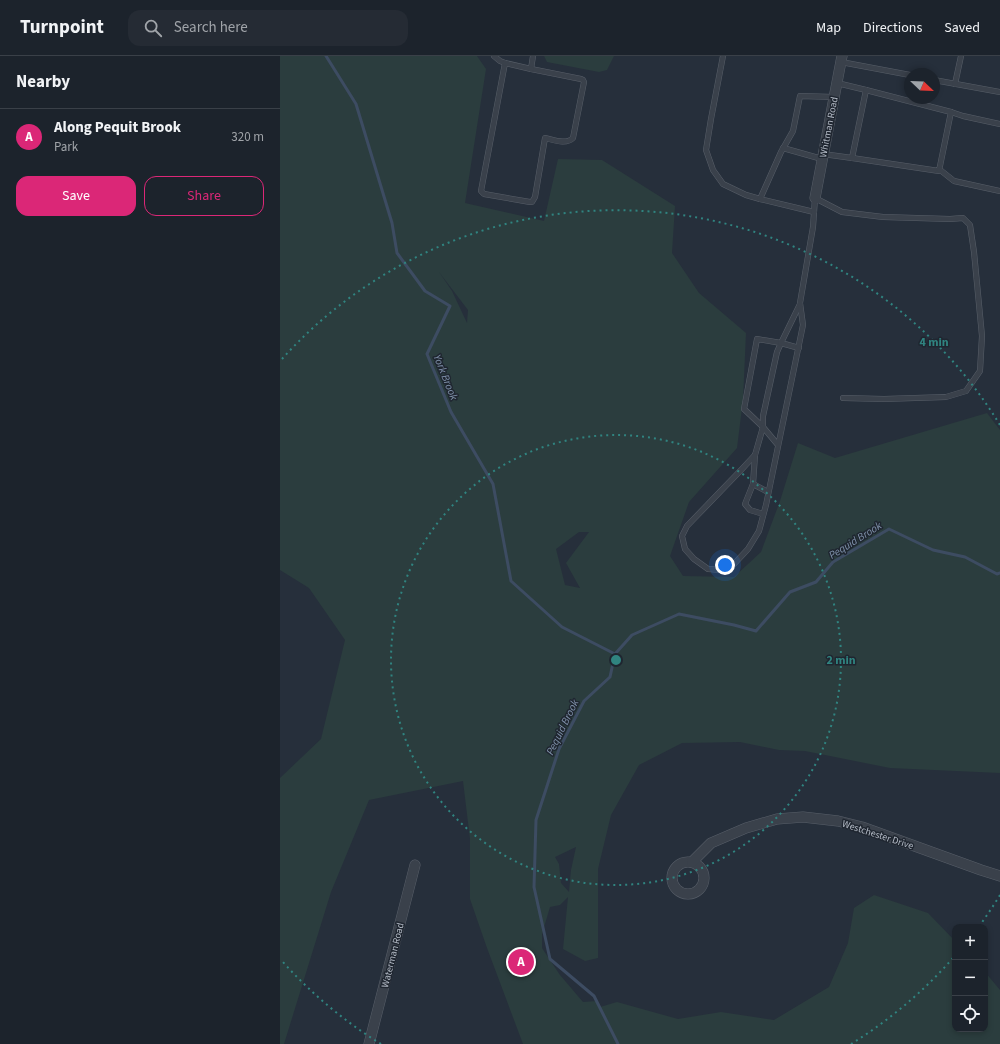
<!DOCTYPE html>
<html lang="en">
<head>
<meta charset="utf-8">
<style>
  :root { --surface:#1c232c; --page:#252b34; --text:#f1f3f6; --muted:#a0a4a9; --line:#3a4048; --accent:#db2777 }
  body { margin:0; font-family:"Source Sans 3",sans-serif; background:var(--page); color:var(--text) }
  .controls { position:absolute; right:12px; bottom:12px; display:grid; overflow:hidden; border-radius:8px; box-shadow:0 2px 6px #0003 }
  .controls button { width:36px; height:36px; display:grid; place-items:center; padding:0; border:0; border-bottom:1px solid var(--line); background:var(--surface); color:var(--text); font:20px sans-serif }
  .compass { position:absolute; left:624px; top:12px; width:36px; height:36px; border-radius:50%; background:var(--surface); box-shadow:0 2px 6px #0003; rotate:113deg }
  .you { position:absolute; left:445px; top:509px; width:14px; height:14px; margin:-10px; border:3px solid #fff; border-radius:50%; background:#1a73e8; box-shadow:0 0 0 6px #1a73e833 }
  .badge { display:grid; place-items:center; width:26px; height:26px; border-radius:50%; background:var(--accent); color:#fff; font-size:13px; font-weight:700 }
  .pin { position:absolute; translate:-50% -50%; border:2px solid #fff; box-shadow:0 1px 4px #0006 }
  .list { margin:0; padding:0; list-style:none }
  h2 { display:flex; justify-content:space-between; align-items:center; height:52px; margin:0; padding:0 16px; font-size:17px }
  h2 small { font-size:13px; font-weight:400; color:var(--muted) }
  .list li { display:grid; grid-template-columns:26px 1fr auto; gap:12px; align-items:center; box-sizing:border-box; height:56px; padding:0 16px; border-top:1px solid var(--line) }
  .list b { display:block; font-size:15px; white-space:nowrap }
  .list p { margin:0; font-size:13px; white-space:nowrap; color:var(--muted) }
  .list em { font-size:13px; font-style:normal; color:var(--muted) }
  .actions { display:flex; gap:8px; padding:12px 16px }
  .actions a { flex:1; padding:9px 0; border:1px solid var(--accent); border-radius:12px; text-align:center; font-size:14px; color:var(--accent) }
  .actions .main { background:var(--accent); color:#fff }
  .icon { flex:none; width:22px; height:22px; fill:none; stroke:currentColor; stroke-width:2; stroke-linecap:round; stroke-linejoin:round }
  .map { position:relative; flex:none; width:720px; height:988px; overflow:hidden }
  header { display:flex; align-items:center; gap:24px; box-sizing:border-box; height:56px; padding:0 20px; background:var(--surface); border-bottom:1px solid var(--line) }
  header strong { font-size:19px }
  nav { display:flex; gap:22px; margin-inline-start:auto; font-size:14px }
  .search { width:280px; height:36px; background:var(--page); display:flex; align-items:center; gap:10px; box-sizing:border-box; padding:0 14px; border-radius:12px; color:var(--muted); font-size:15px }
  main { display:flex }
  aside { flex:1; background:var(--surface) }
  .map>svg:first-child { display:block }
  .green { fill:#2b3d3e; fill-rule:evenodd }
  .lines { fill:none; stroke-linecap:round; stroke-linejoin:round }
  .stream { stroke:#3d4c62; stroke-width:3 }
  .lane-casing { stroke:#585f69; stroke-width:6 }
  .street-casing { stroke:#585f69; stroke-width:11 }
  .lane { stroke:#3a414b; stroke-width:5 }
  .street { stroke:#3a414b; stroke-width:10 }
  .ring { fill:none; stroke:#308480; stroke-width:2; stroke-dasharray:2 4 }
  .labels { text-anchor:middle; stroke-width:3; stroke-linejoin:round; paint-order:stroke }
  .street-label { font-size:10px; fill:#b5bcc7; stroke:#1f2630 }
  .water-label { font-size:11px; font-style:italic; fill:#8092ab; stroke:#1f2630 }
  .centre { fill:#308480; stroke:#1f2630; stroke-width:2 }
  .ring-label { font-size:12px; text-anchor:middle; font-weight:bold; fill:#308480; stroke:#1f2630; stroke-width:3; stroke-linejoin:round; paint-order:stroke }
</style>
</head>
<body>
<header>
<strong>Turnpoint</strong>
<div class="search"><svg class="icon" aria-label="search" viewBox="0 0 24 24"><circle cx="10" cy="10" r="6"/><path d="M15 15l6 6"/></svg>Search here</div>
<nav><a>Map</a><a>Directions</a><a>Saved</a></nav>
</header>
<main>
<aside>
<h2>Nearby<small></small></h2>
<ul class="list">
<li><span class="badge">A</span><div><b>Along Pequit Brook</b><p>Park</p></div><em>320 m</em></li>
</ul>
<div class="actions"><a class="main">Save</a><a>Share</a></div>
</aside>
<div class="map">
<svg width="720" height="988" viewBox="0 0 720 988">
  <rect width="100%" height="100%" fill="#262f3b"/>
  <g class="green">
    <path d="M0,0H197L206,13L185,147L264,165L278,103L322,104L395,150L392,197L419,237L466,277L463,344L457,392L409,446L390,500L403,520L454,521L481,496L500,445L518,387L555,402L707,357L720,374V717L610,712L525,695L499,694L460,686L402,687L359,709L331,759L318,813V902L305,905L283,893L288,841L280,849L270,851L262,878V892L280,919L303,946L317,945L320,951L337,946L398,963L441,956L494,964L549,931L568,887L574,852L594,839L648,857L675,885V973H705V916L720,934V988H243L207,892L190,843V783L183,725L89,744L51,836L4,988H0V722L41,683L65,584L29,532L0,514ZM159,216L188,254L187,267L172,235ZM299,476H309L286,507L300,532L285,529L276,493ZM296,791L291,814L289,836L281,827L279,808L275,801Z"/>
    <path d="M264,0H334L327,14L319,16L267,6Z"/>
  </g>
  <g class="lines">
    <g class="stream">
      <path d="M46,0L76,48L112,167L117,197L145,235L170,250L147,298L171,356L213,428L231,525L282,571L335,598"/>
      <path d="M338,988L314,940L270,903L254,831L256,764L279,693L304,645L330,621L335,598L352,579L399,558L454,569L476,575L510,536L536,526L553,506L609,473L653,494L685,501L717,518L720,517"/>
    </g>
    <g class="lane-casing">
      <g id="lane">
        <path d="M214,0L220,5L225,7L201,135L204,138L250,146H252L255,141L265,82C274,84 286,89 293,82L304,26L303,24L301,23L251,13L253,0"/>
        <path d="M443,0L431,63L426,94L433,114L443,128L466,139L480,143L501,96L513,75L520,40L554,41"/>
        <path d="M561,6L630,19"/>
        <path d="M225,7L251,13"/>
        <path d="M654,24L720,36"/>
        <path d="M675,28L681,0"/>
        <path d="M671,56L683,60L720,68"/>
        <path d="M503,92L542,103"/>
        <path d="M543,98L572,102L586,34L557,27"/>
        <path d="M572,102L659,115L671,56L586,34"/>
        <path d="M659,113L674,125L720,135"/>
        <path d="M480,143L534,156"/>
        <path d="M477,283L501,287L497,296L483,360V371L464,353Z"/>
        <path d="M519,292L501,287L520,248"/>
        <path d="M498,389L483,371L475,399L462,413L407,470L402,480L405,493L414,503L428,513L442,514L454,508L468,493L479,475L486,449L523,269L520,247L533,171L535,142L562,156L603,161L670,163L683,162L690,169L694,196L702,280L700,315L686,335L666,341L604,343L563,342"/>
        <path d="M475,399L473,428L465,448L470,454L483,458"/>
        <path d="M473,428L488,436"/>
      </g>
    </g>
    <g class="street-casing">
      <g id="street">
        <path d="M535,142L562,0"/>
        <circle cx="408" cy="822" r="16"/>
        <path d="M412,806L431,787L466,772L497,763L523,761L558,765L582,771L701,814L720,820"/>
        <path d="M89,988L135,809"/>
      </g>
    </g>
    <use href="#lane" class="lane"/>
    <use href="#street" class="street"/>
  </g>
  <g class="ring">
    <circle cx="336" cy="604" r="225"/>
    <path d="M720 839A450 450 0 0 1 700 869M673 902A450 450 0 0 1 571 988M101 988A450 450 0 0 1 2 905M2 303A450 450 0 0 1 720 369"/>
  </g>
  <g class="labels">
    <g class="street-label">
      <text transform="translate(548 71) rotate(-79)" y="4">Whitman Road</text>
      <text transform="translate(598 778) rotate(18)" y="4">Westchester Drive</text>
      <text transform="translate(112 899) rotate(-76)" y="4">Waterman Road</text>
    </g>
    <g class="water-label">
      <text transform="translate(166 321) rotate(68)" y="4">York Brook</text>
      <text transform="translate(575 484) rotate(-32)" y="4">Pequid Brook</text>
      <text transform="translate(282 671) rotate(-64)" y="4">Pequid Brook</text>
    </g>
  </g>
  <circle cx="336" cy="604" r="6" class="centre"/>
  <g class="ring-label">
    <text x="654" y="290">4 min</text>
    <text x="561" y="608">2 min</text>
  </g>
</svg>
<div class="controls">
<button>+</button>
<button>−</button>
<button><svg class="icon" aria-label="locate" viewBox="0 0 24 24"><circle cx="12" cy="12" r="6"/><path d="M12 2v4M12 18v4M2 12h4M18 12h4"/></svg></button>
</div>
<svg class="compass" viewBox="-18 -18 36 36"><path d="M0-13l5 13h-10z" fill="#e53935"/><path d="M0 13l5-13h-10z" fill="#a0a4a9"/></svg>
<div class="you"></div>
<div class="pin badge" style="left:241px;top:906px">A</div>
</div>
</main>
</body>
</html>
